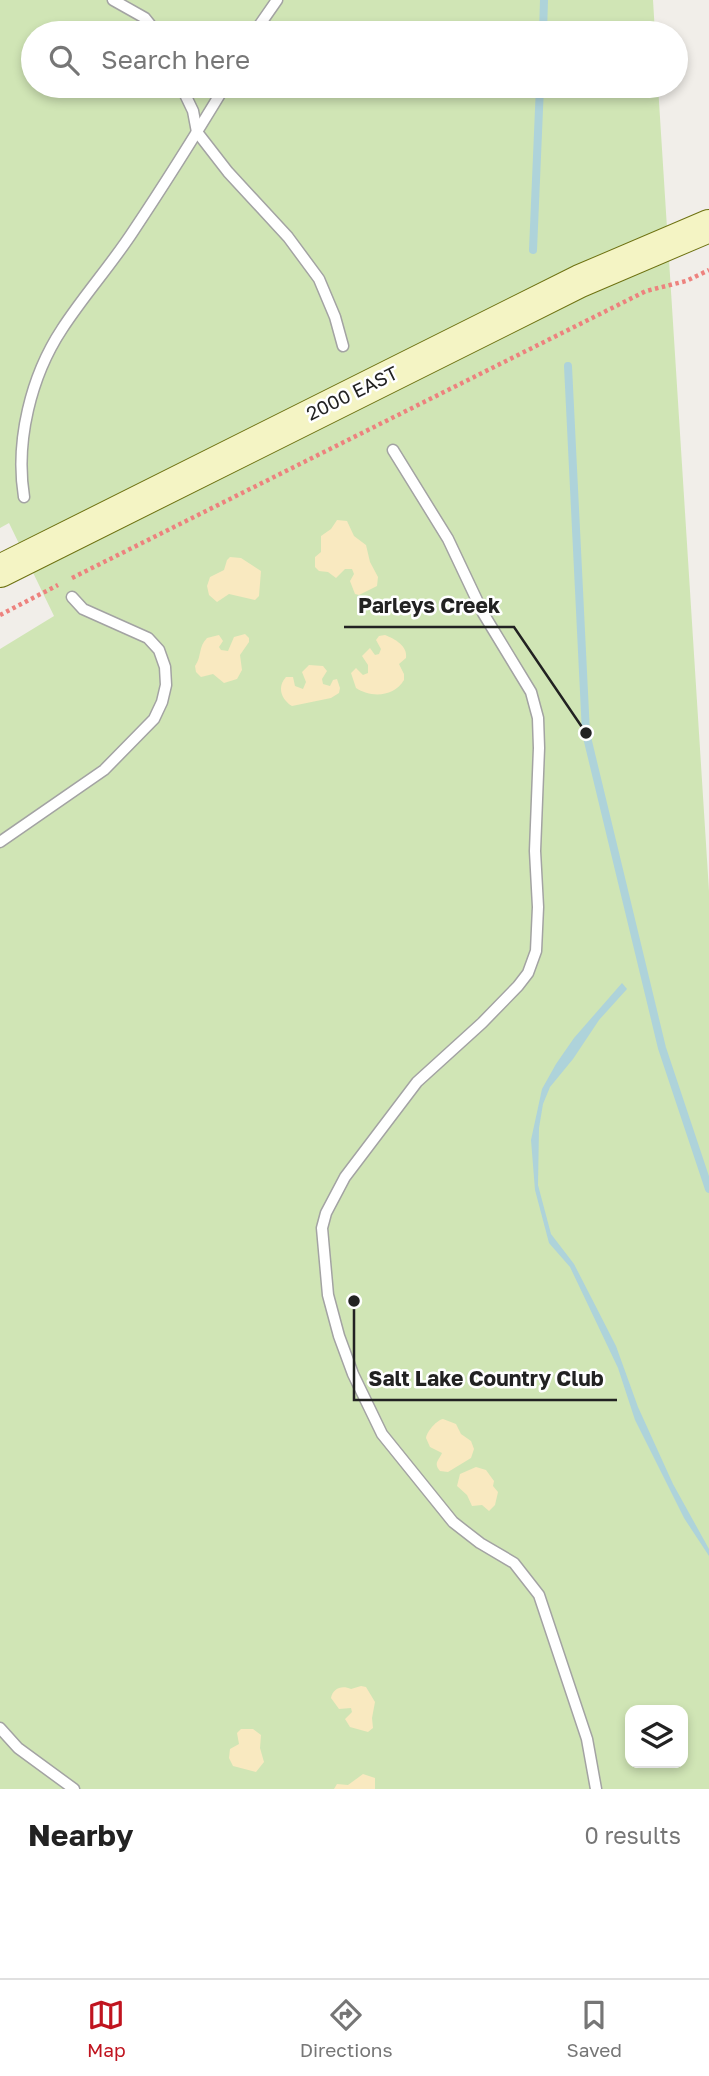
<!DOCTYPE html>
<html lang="en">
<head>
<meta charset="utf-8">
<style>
  :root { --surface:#fff; --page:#f2f2f2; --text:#222; --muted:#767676; --line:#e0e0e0; --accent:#c0141f }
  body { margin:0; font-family:"Golos Text",sans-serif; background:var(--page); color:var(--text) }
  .controls { position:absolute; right:21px; bottom:21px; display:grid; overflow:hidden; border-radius:14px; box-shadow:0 4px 10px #0003 }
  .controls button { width:63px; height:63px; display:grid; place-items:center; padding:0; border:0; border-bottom:2px solid var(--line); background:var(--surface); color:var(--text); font:35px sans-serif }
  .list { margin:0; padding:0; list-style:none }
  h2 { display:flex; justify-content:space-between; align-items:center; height:91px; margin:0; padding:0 28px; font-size:30px }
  h2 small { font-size:23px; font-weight:400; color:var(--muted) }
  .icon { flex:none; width:38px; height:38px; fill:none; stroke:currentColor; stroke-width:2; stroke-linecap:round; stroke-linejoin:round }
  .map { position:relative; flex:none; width:709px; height:1789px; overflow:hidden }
  .search { position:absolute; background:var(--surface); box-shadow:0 4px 10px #0003; left:21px; right:21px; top:21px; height:77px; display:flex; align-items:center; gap:18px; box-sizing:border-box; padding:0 24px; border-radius:38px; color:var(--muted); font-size:26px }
  .sheet { height:189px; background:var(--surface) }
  nav { display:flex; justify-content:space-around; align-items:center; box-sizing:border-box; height:98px; border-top:2px solid var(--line); background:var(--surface); font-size:19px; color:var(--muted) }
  nav a { display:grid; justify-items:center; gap:4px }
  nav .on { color:var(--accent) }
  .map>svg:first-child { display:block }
  .grass { fill:#d0e5b5; fill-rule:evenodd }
  .sand { fill:#f9e9c0 }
  .water { fill:#aed3da }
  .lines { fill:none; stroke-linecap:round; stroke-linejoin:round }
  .stream { stroke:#aed3da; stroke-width:8 }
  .lane-casing { stroke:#a3a3a3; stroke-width:13 }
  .secondary-casing { stroke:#6d7110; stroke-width:34 }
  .path { stroke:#ed827e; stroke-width:4.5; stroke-dasharray:3.5 3.5; stroke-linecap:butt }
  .lane { stroke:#fff; stroke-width:10 }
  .secondary { stroke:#f4f4c4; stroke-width:32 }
  .labels { text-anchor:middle; stroke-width:5; stroke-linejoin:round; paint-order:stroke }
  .street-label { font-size:19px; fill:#222; stroke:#fff }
  .leader { fill:none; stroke:#222; stroke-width:2.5 }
  .callout-dot { fill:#222; stroke:#fff; stroke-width:2.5 }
  .callout-label { font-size:21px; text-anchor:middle; font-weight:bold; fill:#222; stroke:#fff; stroke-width:5; stroke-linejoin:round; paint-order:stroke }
</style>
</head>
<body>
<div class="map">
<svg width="709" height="1789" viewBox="0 0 709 1789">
  <rect width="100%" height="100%" fill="#f1eee9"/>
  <path class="grass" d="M0,0H653L655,33H33V86H658L709,891V1789H0V649L54,616L9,523L0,528ZM630,1710H683V1763H630Z"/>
  <g class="sand">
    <path d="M337,520L347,521L354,536L366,545L370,562L378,577L377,586L359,595L355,594L350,581L354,574L352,569H345L336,578L328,572L319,571L315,567V557L321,552V536L331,529Z"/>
    <path d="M230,557L241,558L261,571L259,596L255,600L229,594L217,602L209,595L207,586L210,577L224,570L227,560Z"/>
    <path d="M245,634L249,638V642L240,655L242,670L237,679L224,683L213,674L201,677L196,672L195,666C202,656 198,647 207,638L219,635L223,641L219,647L221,650L228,651L234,637Z"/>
    <path d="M385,635C395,639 408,646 406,658L399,664L404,674V680C394,697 371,698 356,688L351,673L356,668L363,675L368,673V665L362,656L370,648L375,655L379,654L381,649L376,640L379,636Z"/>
    <path d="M309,665L323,666L327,671L322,679L323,684L330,686L333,680L337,679L340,688L339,693L331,698L292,706C281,699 277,687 286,677H293L295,686L303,689L306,682L302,672Z"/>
    <path d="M443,1419L456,1424L461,1434L471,1441L474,1449L471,1458L448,1472L440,1471C433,1463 439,1460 442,1453L430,1447L426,1438C427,1431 437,1420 443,1419Z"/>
    <path d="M476,1467L486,1470L494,1481L493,1486L498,1492L495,1505L489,1511L482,1505L472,1506L467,1495L457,1486L460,1474Z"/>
    <path d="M361,1686L366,1687L375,1702L372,1718L373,1728L368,1732L350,1727L345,1719L352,1712L351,1708L339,1709L331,1698C333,1688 342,1685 351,1689Z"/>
    <path d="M241,1729H253L261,1735L260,1748L264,1762L256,1772L233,1766L229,1758L230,1749L239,1744L237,1733Z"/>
    <path d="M363,1774L375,1778V1789H334L337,1784L348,1785Z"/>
  </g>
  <path class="water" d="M622,983L627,989L599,1020L573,1059L550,1087L543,1104L539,1128L538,1185L551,1234L574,1264L592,1299L616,1346L638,1407L673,1484L709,1549V1556L684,1518L635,1420L618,1368L570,1267L549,1243L535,1190L531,1140L542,1089L556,1064L574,1038Z"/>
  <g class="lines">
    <g class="stream">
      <path d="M543,33L544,0"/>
      <path d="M533,250L540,86"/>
      <path d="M568,366L586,733L662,1048L709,1189"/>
    </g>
    <g class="lane-casing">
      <g id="lane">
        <path d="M113,0L145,18L157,33"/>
        <path d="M254,33L277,0"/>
        <path d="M181,86L193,111L197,132L228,172L288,237L319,279L335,317L343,346"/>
        <path d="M393,450L448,539L483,613L531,692L538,718L539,748L535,851L538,907L536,951L528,973L518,986L482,1023L417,1082L345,1177L326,1213L322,1228L328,1295L339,1336L353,1374L382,1434L453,1522L480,1543L514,1563L539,1595L587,1739L596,1789"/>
        <path d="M24,497C15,441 31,376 62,329C84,295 112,264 134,230C166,182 196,134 225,86"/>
        <path d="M0,842L104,770L154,719L162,702L166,685L165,667L159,650L148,638L83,609L72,597"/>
        <path d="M0,1728L18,1748L74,1789"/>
      </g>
    </g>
    <g class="secondary-casing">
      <path id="secondary" d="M0,571L580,281L709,226"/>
    </g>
    <g class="path">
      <path d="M72,578L646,291L686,281L709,270"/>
      <path d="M0,615L58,585"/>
    </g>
    <use href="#lane" class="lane"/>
    <use href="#secondary" class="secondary"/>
  </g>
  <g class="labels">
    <g class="street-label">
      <text transform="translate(352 393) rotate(-26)" y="7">2000 EAST</text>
    </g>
  </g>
  <path class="leader" d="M586 733L514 627H344M354 1301L354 1400H617"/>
  <g class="callout-dot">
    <circle cx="586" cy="733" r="7"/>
    <circle cx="354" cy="1301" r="7"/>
  </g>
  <g class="callout-label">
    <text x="429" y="613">Parleys Creek</text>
    <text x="486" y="1386">Salt Lake Country Club</text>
  </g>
</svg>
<div class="controls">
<button><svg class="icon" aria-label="layers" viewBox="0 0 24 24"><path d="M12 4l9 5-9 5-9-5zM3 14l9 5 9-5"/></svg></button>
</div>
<div class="search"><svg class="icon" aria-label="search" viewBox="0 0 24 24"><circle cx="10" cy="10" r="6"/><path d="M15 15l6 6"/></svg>Search here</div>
</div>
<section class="sheet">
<h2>Nearby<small>0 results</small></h2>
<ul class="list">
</ul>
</section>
<nav>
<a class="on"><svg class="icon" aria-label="map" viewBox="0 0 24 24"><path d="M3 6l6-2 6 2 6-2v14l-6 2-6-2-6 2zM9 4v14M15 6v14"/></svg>Map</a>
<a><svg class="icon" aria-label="directions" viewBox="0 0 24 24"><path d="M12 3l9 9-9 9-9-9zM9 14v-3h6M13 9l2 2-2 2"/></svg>Directions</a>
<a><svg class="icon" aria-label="saved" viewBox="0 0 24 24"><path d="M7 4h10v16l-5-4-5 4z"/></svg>Saved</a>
</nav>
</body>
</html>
